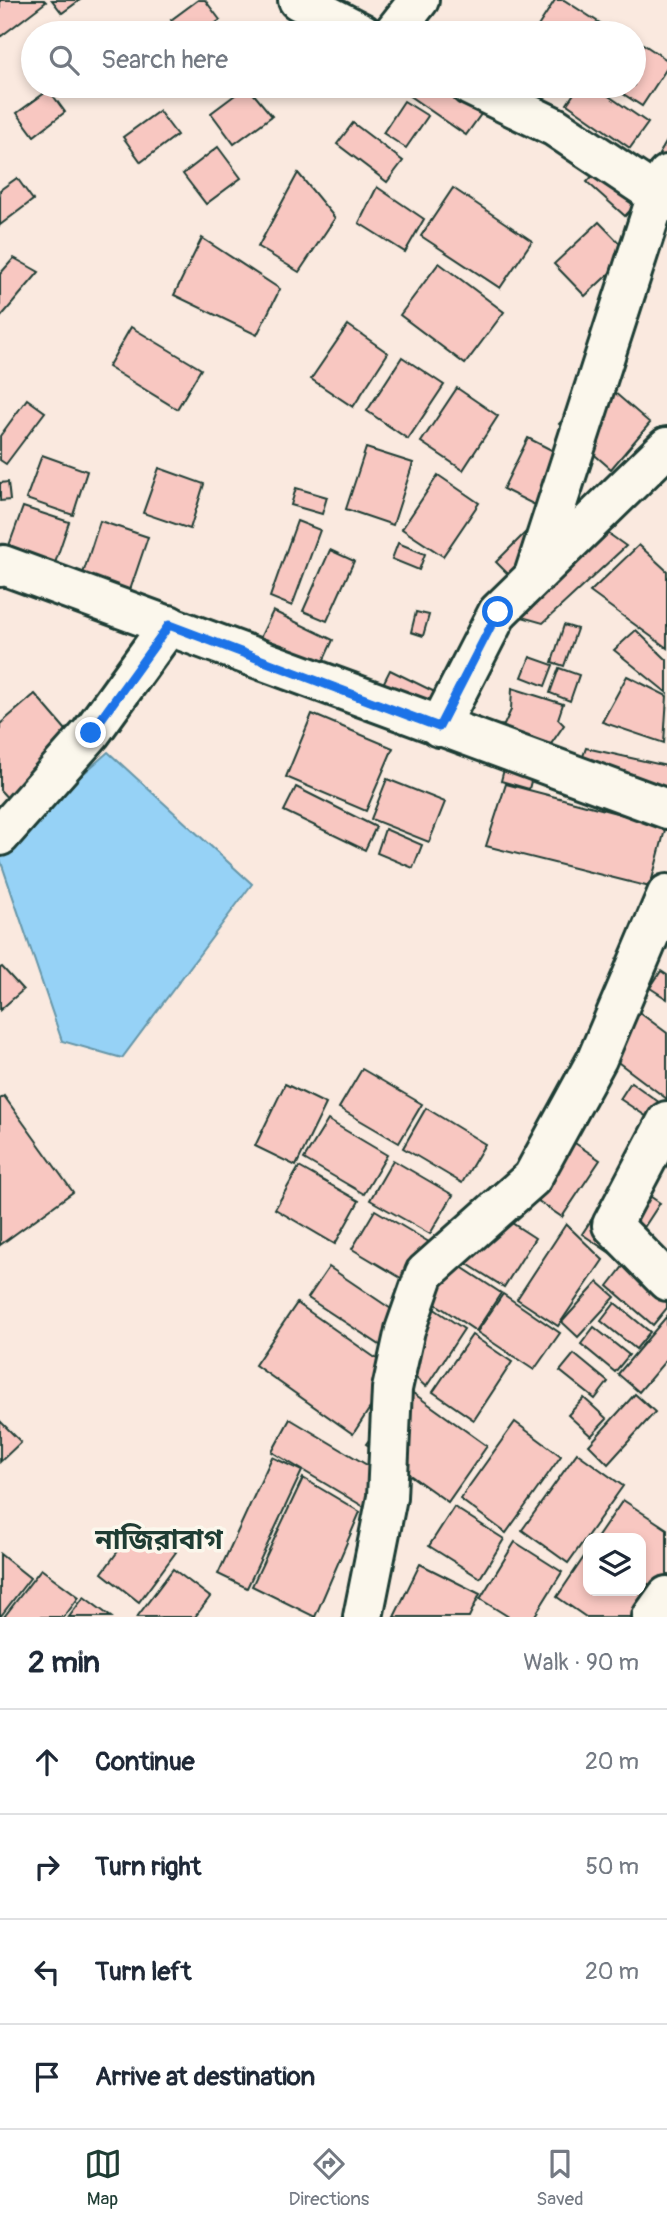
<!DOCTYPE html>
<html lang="en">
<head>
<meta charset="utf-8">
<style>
  :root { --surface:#fff; --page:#f6f6f7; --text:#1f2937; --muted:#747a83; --line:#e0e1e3; --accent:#1f3d34 }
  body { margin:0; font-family:Pangolin,"Noto Sans Bengali",sans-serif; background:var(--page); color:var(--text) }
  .controls { position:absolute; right:21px; bottom:21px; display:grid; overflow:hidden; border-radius:14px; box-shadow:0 4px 10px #0003 }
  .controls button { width:63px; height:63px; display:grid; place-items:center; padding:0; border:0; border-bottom:2px solid var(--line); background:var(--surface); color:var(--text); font:35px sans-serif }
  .stop { position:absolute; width:21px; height:21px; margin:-16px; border:5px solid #1a73e8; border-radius:50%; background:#fff }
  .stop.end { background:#1a73e8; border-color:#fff; box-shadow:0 2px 7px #0008 }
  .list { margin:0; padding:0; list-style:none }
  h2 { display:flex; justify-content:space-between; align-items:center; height:91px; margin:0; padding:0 28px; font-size:30px }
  h2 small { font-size:23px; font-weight:400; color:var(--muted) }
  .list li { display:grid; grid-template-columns:46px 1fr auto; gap:21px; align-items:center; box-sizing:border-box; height:105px; padding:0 28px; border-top:2px solid var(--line) }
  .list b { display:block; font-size:26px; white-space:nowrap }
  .list em { font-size:23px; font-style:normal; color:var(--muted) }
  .icon { flex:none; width:38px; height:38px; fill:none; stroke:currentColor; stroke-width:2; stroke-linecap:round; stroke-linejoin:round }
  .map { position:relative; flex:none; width:667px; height:1617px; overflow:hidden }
  .search { position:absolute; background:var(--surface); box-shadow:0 4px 10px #0003; left:21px; right:21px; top:21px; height:77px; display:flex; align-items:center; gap:18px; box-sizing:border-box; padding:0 24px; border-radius:38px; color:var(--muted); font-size:26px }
  .sheet { height:511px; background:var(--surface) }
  nav { display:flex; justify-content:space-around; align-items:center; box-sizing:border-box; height:98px; border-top:2px solid var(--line); background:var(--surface); font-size:19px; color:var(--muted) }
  nav a { display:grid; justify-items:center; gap:4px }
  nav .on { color:var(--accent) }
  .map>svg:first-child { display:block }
  .water { fill:#96d2f6; stroke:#6696a8; stroke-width:2 }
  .building { fill:#f8c7c1; stroke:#1f3d34; stroke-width:2 }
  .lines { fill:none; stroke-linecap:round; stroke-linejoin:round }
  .minor-casing { stroke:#1f3d34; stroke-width:44 }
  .minor { stroke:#fbf7ec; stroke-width:38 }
  .route { stroke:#1a73e8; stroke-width:9 }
  .labels { text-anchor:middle; stroke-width:7; stroke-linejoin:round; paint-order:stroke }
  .district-label { font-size:28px; font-weight:bold; fill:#1f3d34; stroke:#fbf7ec }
</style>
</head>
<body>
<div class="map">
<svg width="667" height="1617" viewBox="0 0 667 1617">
  <rect width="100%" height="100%" fill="#fae9df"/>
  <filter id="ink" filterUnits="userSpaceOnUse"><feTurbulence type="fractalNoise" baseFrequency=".0143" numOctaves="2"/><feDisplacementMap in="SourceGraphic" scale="14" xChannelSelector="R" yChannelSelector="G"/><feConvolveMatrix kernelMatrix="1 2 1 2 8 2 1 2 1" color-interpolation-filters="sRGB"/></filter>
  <g filter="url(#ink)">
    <path class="water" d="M108,752L252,884L122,1058L62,1041L0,859V847Z"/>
    <g class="building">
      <path d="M0,0H44L46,2L0,37Z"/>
      <path d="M52,0H80L62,13Z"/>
      <path d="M198,0H205L220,20L202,33H181L171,20Z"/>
      <path d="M555,0H564L603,25L597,33H539L535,31Z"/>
      <path d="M614,26L626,33H610Z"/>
      <path d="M634,38L667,60V68L642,106L611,86H634Z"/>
      <path d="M247,86L272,116L234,144L211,113Z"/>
      <path d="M395,86H450L484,110L466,135Z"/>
      <path d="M579,86H594L648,123L630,148L567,104Z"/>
      <path d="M49,90L65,112L34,136L17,113Z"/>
      <path d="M404,101L428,116L406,148L383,133Z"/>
      <path d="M159,111L177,135L141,162L123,137Z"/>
      <path d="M353,123L403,161L387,182L337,144Z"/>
      <path d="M667,141V171L654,163Z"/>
      <path d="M218,147L241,178L206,204L183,174Z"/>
      <path d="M619,147L657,182L625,216L587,182Z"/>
      <path d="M298,173L335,218L299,272L258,247Z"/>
      <path d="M17,178L33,200L0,225V190Z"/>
      <path d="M377,187L424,219L405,252L359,223Z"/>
      <path d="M453,188L532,241L500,288L421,236Z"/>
      <path d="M599,222L630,254L585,296L554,264Z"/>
      <path d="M202,238L280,289L257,335L174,295Z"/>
      <path d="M14,258L39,272L0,318V274Z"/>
      <path d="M439,263L504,312L465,364L400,315Z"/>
      <path d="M348,325L388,353L353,407L311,379Z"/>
      <path d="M131,327L201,369L177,409L108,367Z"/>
      <path d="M402,357L444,385L408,439L367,411Z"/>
      <path d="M599,379L650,423L611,469L559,424Z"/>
      <path d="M457,388L498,416L463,470L421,442Z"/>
      <path d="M27,399L45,412L6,464L0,460V436Z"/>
      <path d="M528,438L573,461L547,511L503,489Z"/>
      <path d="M366,448L413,463L393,525L346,509Z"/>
      <path d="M42,455L87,471L73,515L26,499Z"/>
      <path d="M159,468L204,484L190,529L143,513Z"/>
      <path d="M438,475L479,503L443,556L402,529Z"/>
      <path d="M8,482L10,500L0,501V483Z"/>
      <path d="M296,488L327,497L322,514L291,505Z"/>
      <path d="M23,507L69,522L54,566L7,551Z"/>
      <path d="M538,520L518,584L496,562Z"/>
      <path d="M100,521L148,537L127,599L80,583Z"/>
      <path d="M297,521L320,530L292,606L270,597Z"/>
      <path d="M595,524L626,546L543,623L504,612Z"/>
      <path d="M398,543L425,554L419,570L392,559Z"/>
      <path d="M639,545L667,571V648L590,592Z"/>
      <path d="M330,550L354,561L327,621L303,611Z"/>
      <path d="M273,611L333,640L320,668L259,640Z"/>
      <path d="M416,612L429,615L423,636L411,632Z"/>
      <path d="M564,625L577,629L564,666L552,662Z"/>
      <path d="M636,630L667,660V693L614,650Z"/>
      <path d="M530,657L553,665L545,686L522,677Z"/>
      <path d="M559,668L579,675L570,701L550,693Z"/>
      <path d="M390,670L447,698L436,720L379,692Z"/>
      <path d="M627,676L667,696L664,743L602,722Z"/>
      <path d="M512,688L563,704L558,719L564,725L551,744L489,726L504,725L511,710Z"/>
      <path d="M35,694L78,744L11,802L0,790V724Z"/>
      <path d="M312,714L393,748L366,811L286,777Z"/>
      <path d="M511,742L539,750L529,789L501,781Z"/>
      <path d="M586,748L667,766V809L570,793Z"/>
      <path d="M387,779L445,802L429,842L371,819Z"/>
      <path d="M506,784L666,826L650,887L486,846Z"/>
      <path d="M296,787L376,827L365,850L284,811Z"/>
      <path d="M385,829L422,845L413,868L377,853Z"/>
      <path d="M2,967L23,990L0,1010V968Z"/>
      <path d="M661,971L667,975V999L650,988Z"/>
      <path d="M632,1007L667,1033V1099L607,1054Z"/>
      <path d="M362,1069L422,1104L399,1143L339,1108Z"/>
      <path d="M631,1082L667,1108L658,1124L620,1099Z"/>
      <path d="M285,1084L326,1104L296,1166L255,1146Z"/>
      <path d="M4,1096L73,1192L0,1245V1099Z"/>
      <path d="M426,1108L485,1144L462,1183L403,1148Z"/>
      <path d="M328,1120L387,1155L364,1194L304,1159Z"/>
      <path d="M560,1133L600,1160L562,1217L522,1190Z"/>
      <path d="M393,1160L453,1195L430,1234L370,1200Z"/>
      <path d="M299,1167L359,1201L335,1244L275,1209Z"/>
      <path d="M620,1176L660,1203L622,1261L582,1234Z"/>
      <path d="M375,1210L434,1245L411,1284L352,1249Z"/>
      <path d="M495,1212L535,1238L504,1287L464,1262Z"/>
      <path d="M566,1224L603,1260L558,1326L517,1299Z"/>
      <path d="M446,1257L501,1293L476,1331L421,1294Z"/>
      <path d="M628,1260L667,1293V1308L653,1325L608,1286Z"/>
      <path d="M329,1267L403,1317L383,1347L308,1298Z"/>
      <path d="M598,1282L615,1297L578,1337L562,1322Z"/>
      <path d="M503,1294L560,1333L534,1370L477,1332Z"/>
      <path d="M424,1302L464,1329L426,1387L401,1364Z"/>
      <path d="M297,1303L394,1371L353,1434L255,1365Z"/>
      <path d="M615,1303L650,1332L636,1349L601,1321Z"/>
      <path d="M667,1316V1359L639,1392L618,1374Z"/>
      <path d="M594,1327L629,1355L615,1372L581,1344Z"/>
      <path d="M472,1335L512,1362L474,1420L433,1392Z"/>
      <path d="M574,1354L608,1382L595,1399L560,1371Z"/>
      <path d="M406,1388L487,1446L448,1502L366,1444Z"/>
      <path d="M635,1394L655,1412L608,1464L589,1445Z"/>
      <path d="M584,1398L607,1419L591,1436L568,1415Z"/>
      <path d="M290,1419L377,1471L366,1508L272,1452Z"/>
      <path d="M0,1421L21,1442L0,1462Z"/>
      <path d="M515,1422L561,1456L506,1533L460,1499Z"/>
      <path d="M577,1453L623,1486L568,1563L522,1530Z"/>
      <path d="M272,1457L302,1471L247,1588L218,1574Z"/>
      <path d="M303,1478L360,1512L315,1617L252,1586Z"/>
      <path d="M623,1500L667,1529V1598L641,1579V1538H597Z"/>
      <path d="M454,1507L504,1539L480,1578L429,1546Z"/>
      <path d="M138,1524L176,1552L139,1602L102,1573Z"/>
      <path d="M515,1542L562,1572L534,1617H509L480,1599Z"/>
      <path d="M588,1551V1591H641V1585L667,1603L658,1617H586L557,1597Z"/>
      <path d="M0,1554L30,1578L0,1617Z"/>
      <path d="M420,1564L480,1594L469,1617H394Z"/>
      <path d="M41,1569L79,1597L64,1617H4Z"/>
      <path d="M173,1569L210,1597L195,1617H137Z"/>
      <path d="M84,1597L111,1617H69Z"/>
    </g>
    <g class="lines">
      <g class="minor-casing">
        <g id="minor">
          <path d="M298,0L362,33"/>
          <path d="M393,33L419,0"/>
          <path d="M470,86L555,127L667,202"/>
          <path d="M0,567L3,565C225,645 445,729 667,809"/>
          <path d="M534,575L657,195L667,175"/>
          <path d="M439,727L498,612L667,447"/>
          <path d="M0,836L91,733L169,625"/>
          <path d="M667,1121L612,1225L667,1281"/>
          <path d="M363,1617L387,1497L392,1389L405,1330L425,1273L532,1178L597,1059L667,894"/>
          <path d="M652,1617L667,1596"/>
        </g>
      </g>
      <use href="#minor" class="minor"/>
    </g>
  </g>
  <g class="lines" filter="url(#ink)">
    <path class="route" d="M91,733L169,625L439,727L498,612"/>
  </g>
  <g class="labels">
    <g class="district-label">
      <text x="159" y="1549">নাজিরাবাগ</text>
    </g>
  </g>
</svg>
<div class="controls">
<button><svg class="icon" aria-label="layers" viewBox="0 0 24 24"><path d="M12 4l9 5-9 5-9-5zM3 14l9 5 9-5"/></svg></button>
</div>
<div class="stop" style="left:498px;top:612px"></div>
<div class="stop end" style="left:91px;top:733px"></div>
<div class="search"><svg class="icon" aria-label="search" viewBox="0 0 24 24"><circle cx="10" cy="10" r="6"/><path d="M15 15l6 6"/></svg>Search here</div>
</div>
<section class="sheet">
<h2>2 min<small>Walk · 90 m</small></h2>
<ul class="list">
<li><svg class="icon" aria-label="ahead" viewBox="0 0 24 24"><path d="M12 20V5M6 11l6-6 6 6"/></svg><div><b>Continue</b></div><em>20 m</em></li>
<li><svg class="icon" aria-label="right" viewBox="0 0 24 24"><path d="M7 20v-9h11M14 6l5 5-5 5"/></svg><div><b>Turn right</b></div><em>50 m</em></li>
<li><svg class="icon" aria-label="left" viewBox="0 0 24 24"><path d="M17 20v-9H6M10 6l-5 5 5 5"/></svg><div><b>Turn left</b></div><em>20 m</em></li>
<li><svg class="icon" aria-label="arrive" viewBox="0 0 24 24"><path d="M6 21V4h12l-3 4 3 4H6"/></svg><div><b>Arrive at destination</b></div></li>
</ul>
</section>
<nav>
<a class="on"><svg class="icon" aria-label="map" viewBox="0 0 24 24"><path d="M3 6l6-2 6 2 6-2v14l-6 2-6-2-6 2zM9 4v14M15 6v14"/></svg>Map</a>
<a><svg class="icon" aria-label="directions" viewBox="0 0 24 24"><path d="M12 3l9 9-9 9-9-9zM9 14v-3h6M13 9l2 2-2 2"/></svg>Directions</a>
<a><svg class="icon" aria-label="saved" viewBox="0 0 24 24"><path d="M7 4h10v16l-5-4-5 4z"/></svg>Saved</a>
</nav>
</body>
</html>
